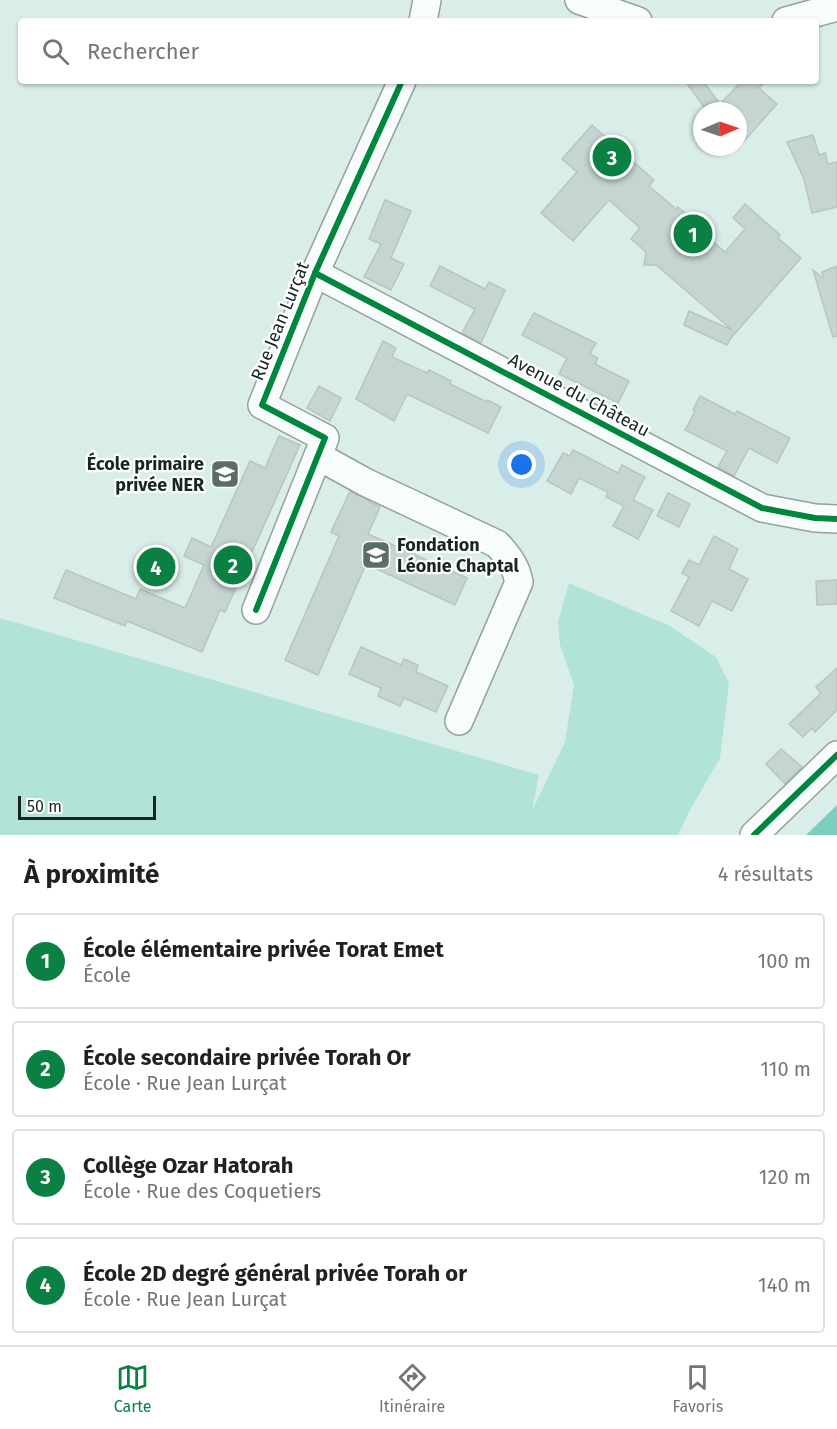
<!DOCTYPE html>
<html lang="fr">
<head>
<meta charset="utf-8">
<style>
  :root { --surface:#fff; --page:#f6f6f6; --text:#202124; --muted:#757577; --line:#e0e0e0; --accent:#0b8043 }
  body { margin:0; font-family:"Fira Sans",sans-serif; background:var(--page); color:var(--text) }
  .compass { position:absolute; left:693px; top:102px; width:54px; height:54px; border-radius:50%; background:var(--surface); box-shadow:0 2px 4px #0004; rotate:88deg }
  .scale { position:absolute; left:18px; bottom:15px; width:138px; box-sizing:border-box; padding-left:6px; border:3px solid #182622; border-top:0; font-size:16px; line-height:21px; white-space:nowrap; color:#182622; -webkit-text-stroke:4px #fff; paint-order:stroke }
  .you { position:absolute; left:522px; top:465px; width:21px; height:21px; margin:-15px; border:4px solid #fff; border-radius:50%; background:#1a73e8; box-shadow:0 0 0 9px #1a73e833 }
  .badge { display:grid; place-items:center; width:39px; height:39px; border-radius:50%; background:var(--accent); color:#fff; font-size:20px; font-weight:700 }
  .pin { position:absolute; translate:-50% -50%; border:3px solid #fff; box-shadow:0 2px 6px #0006 }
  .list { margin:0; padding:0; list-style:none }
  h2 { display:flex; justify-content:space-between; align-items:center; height:78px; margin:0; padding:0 24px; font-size:26px }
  h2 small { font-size:20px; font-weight:400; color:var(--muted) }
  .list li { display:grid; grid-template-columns:39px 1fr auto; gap:18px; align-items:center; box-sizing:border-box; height:96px; margin:0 12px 12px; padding:0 12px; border:2px solid var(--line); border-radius:6px }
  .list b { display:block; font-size:22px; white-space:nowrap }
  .list p { margin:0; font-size:20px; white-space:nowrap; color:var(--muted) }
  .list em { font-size:20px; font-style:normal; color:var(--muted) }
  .icon { flex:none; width:33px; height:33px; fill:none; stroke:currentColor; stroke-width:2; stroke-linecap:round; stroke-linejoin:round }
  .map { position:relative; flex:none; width:837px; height:835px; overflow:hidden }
  .search { position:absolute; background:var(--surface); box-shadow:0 2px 4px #0004; left:18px; right:18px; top:18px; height:66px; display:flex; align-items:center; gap:15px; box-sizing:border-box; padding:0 21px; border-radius:6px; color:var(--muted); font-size:22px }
  .sheet { height:510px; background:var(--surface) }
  nav { display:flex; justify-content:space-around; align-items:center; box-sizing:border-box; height:84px; border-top:2px solid var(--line); background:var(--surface); font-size:16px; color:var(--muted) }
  nav a { display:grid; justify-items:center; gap:3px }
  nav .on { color:var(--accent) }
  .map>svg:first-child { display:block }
  .green { fill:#b1e3d7 }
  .water { fill:#7ccfbe }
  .building { fill:#c6d5d1; stroke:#b6c6c1; stroke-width:1.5 }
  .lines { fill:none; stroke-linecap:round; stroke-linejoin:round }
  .minor-casing { stroke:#93a29e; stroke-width:30 }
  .minor { stroke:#f9fcfc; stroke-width:27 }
  .cycleway-casing { stroke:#fff; stroke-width:10 }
  .cycleway { stroke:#00873e; stroke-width:6 }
  .labels { text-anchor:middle; stroke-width:4.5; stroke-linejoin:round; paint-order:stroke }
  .street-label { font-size:18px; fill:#182622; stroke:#fff }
  .poi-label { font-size:18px; font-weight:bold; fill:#182622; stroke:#fff; text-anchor:end }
</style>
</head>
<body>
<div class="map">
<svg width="837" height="835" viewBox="0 0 837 835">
  <rect width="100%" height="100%" fill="#daeee9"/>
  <path class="green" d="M569,583L670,626L716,657L729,683L720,758L689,812L678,835H0V618L539,775L532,811L565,742L574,685L560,645L558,622Z"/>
  <path class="water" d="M837,805V835H806Z"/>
  <g class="building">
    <path d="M685,81H703L720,104L742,81H765L759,88L777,104L738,148V111H707Z"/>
    <path d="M592,125L654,180L649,186L676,209L678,207L693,220L691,223L725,252L745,229L733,218L745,204L780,235L778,238L801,258L731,338L727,345L684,325L689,311L732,330L656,265H644L646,252L631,239L640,228L609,200L573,241L541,213L577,172L562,159Z"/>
    <path d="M813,135L819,155L825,153L828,164L837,162V207L812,213L804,179L787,142Z"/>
    <path d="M385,200L411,211L391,258L404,264L391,290L364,277L381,244L369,239Z"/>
    <path d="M440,266L485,289L489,282L505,290L481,343L462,333L475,309L430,286Z"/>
    <path d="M837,266V336L833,337L813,270L823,278L822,272Z"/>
    <path d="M534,313L596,343L590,354L598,358L595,364L629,381L618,403L559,374L567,358L522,335Z"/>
    <path d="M383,341L396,348L392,357L427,373L429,370L451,381L450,384L487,402L488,400L501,407L488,433L407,394L394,421L356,399Z"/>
    <path d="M319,386L341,398L330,421L307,408Z"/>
    <path d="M700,396L735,414L737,411L790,438L777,463L749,448L734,476L718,467L727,451L685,430L695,411L693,410Z"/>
    <path d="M279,436L300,445L225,612L220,610L202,652L127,621L125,626L54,598L66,570L136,599L140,589L185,608L204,565L184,556L192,538L211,547L250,461L265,468Z"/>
    <path d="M573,450L618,473L622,465L645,477L633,500L653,510L638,539L613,526L624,506L606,497L608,492L579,478L571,494L547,481L563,453L570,456Z"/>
    <path d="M350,491L380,507L368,534L467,578L455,605L366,564L318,675L285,660L339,536L331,532Z"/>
    <path d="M668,493L690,504L679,527L657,516Z"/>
    <path d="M714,536L738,549L729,569L748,579L732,611L712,601L699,626L671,611L689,577L682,573L689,560L699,565Z"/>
    <path d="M837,580V604L817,605L816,581Z"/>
    <path d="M361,647L401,665L404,659L418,665L416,672L448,686L436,712L404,698L400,706L378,696L381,688L349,674Z"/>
    <path d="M837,668V710L815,732L812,728L803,737L789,724L821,693L816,687Z"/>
    <path d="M781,749L802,767L785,784L766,764Z"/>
  </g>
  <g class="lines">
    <g class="minor-casing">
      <g id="minor">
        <path d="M579,0L638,21"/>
        <path d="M423,21L427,0"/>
        <path d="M786,21L837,7"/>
        <path d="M315,273L762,508L815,518L837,519"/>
        <path d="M318,456L365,482L497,544C508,556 516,566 519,582L459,721"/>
        <path d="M256,610L325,438L262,405L315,273L402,81"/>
        <path d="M754,835L837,755"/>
      </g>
    </g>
    <use href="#minor" class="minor"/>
    <g class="cycleway-casing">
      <g id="cycleway">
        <path d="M315,273L762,508L815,518L837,519"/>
        <path d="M256,610L325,438L262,405L315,273L402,81"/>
        <path d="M754,835L837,755"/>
      </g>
    </g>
    <use href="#cycleway" class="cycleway"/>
  </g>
  <defs>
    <g id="school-square" transform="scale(1.5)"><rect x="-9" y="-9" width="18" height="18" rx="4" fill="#5c6c68" stroke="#fff"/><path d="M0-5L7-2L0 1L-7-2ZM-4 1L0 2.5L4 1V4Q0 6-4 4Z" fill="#fff"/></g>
    <g id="university-square" transform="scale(1.5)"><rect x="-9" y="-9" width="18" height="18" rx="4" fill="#5c6c68" stroke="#fff"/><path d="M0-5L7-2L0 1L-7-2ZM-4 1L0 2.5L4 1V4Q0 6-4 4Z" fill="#fff"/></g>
  </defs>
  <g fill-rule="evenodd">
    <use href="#school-square" x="225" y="474"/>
    <use href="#university-square" x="376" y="555"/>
  </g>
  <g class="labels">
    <g class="street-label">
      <text transform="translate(280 321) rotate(-68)" y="6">Rue Jean Lurçat</text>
      <text transform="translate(579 395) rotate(28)" y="6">Avenue du Château</text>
    </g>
    <g class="poi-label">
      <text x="204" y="470">École primaire<tspan x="204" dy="21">privée NER</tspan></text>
      <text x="397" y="551" text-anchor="start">Fondation<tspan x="397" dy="21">Léonie Chaptal</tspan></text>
    </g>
  </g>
</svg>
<svg class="compass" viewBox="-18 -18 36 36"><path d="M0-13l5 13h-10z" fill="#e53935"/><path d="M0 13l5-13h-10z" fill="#757577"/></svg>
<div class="scale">50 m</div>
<div class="you"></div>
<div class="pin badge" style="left:693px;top:234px">1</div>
<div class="pin badge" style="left:233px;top:565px">2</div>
<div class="pin badge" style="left:612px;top:157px">3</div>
<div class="pin badge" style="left:156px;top:567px">4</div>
<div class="search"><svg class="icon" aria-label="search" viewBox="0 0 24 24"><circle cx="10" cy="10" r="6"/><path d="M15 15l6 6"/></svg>Rechercher</div>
</div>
<section class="sheet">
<h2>À proximité<small>4 résultats</small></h2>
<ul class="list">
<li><span class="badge">1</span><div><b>École élémentaire privée Torat Emet</b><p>École</p></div><em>100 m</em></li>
<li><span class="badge">2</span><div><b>École secondaire privée Torah Or</b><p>École · Rue Jean Lurçat</p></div><em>110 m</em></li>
<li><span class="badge">3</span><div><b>Collège Ozar Hatorah</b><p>École · Rue des Coquetiers</p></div><em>120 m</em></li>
<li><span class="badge">4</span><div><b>École 2D degré général privée Torah or</b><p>École · Rue Jean Lurçat</p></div><em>140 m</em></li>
</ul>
</section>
<nav>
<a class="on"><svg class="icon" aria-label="map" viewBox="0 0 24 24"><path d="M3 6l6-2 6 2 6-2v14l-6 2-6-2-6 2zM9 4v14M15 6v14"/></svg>Carte</a>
<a><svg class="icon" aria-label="directions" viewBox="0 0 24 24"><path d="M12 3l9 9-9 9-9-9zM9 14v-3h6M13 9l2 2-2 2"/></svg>Itinéraire</a>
<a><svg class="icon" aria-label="saved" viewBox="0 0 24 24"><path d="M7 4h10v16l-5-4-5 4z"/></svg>Favoris</a>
</nav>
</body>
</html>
